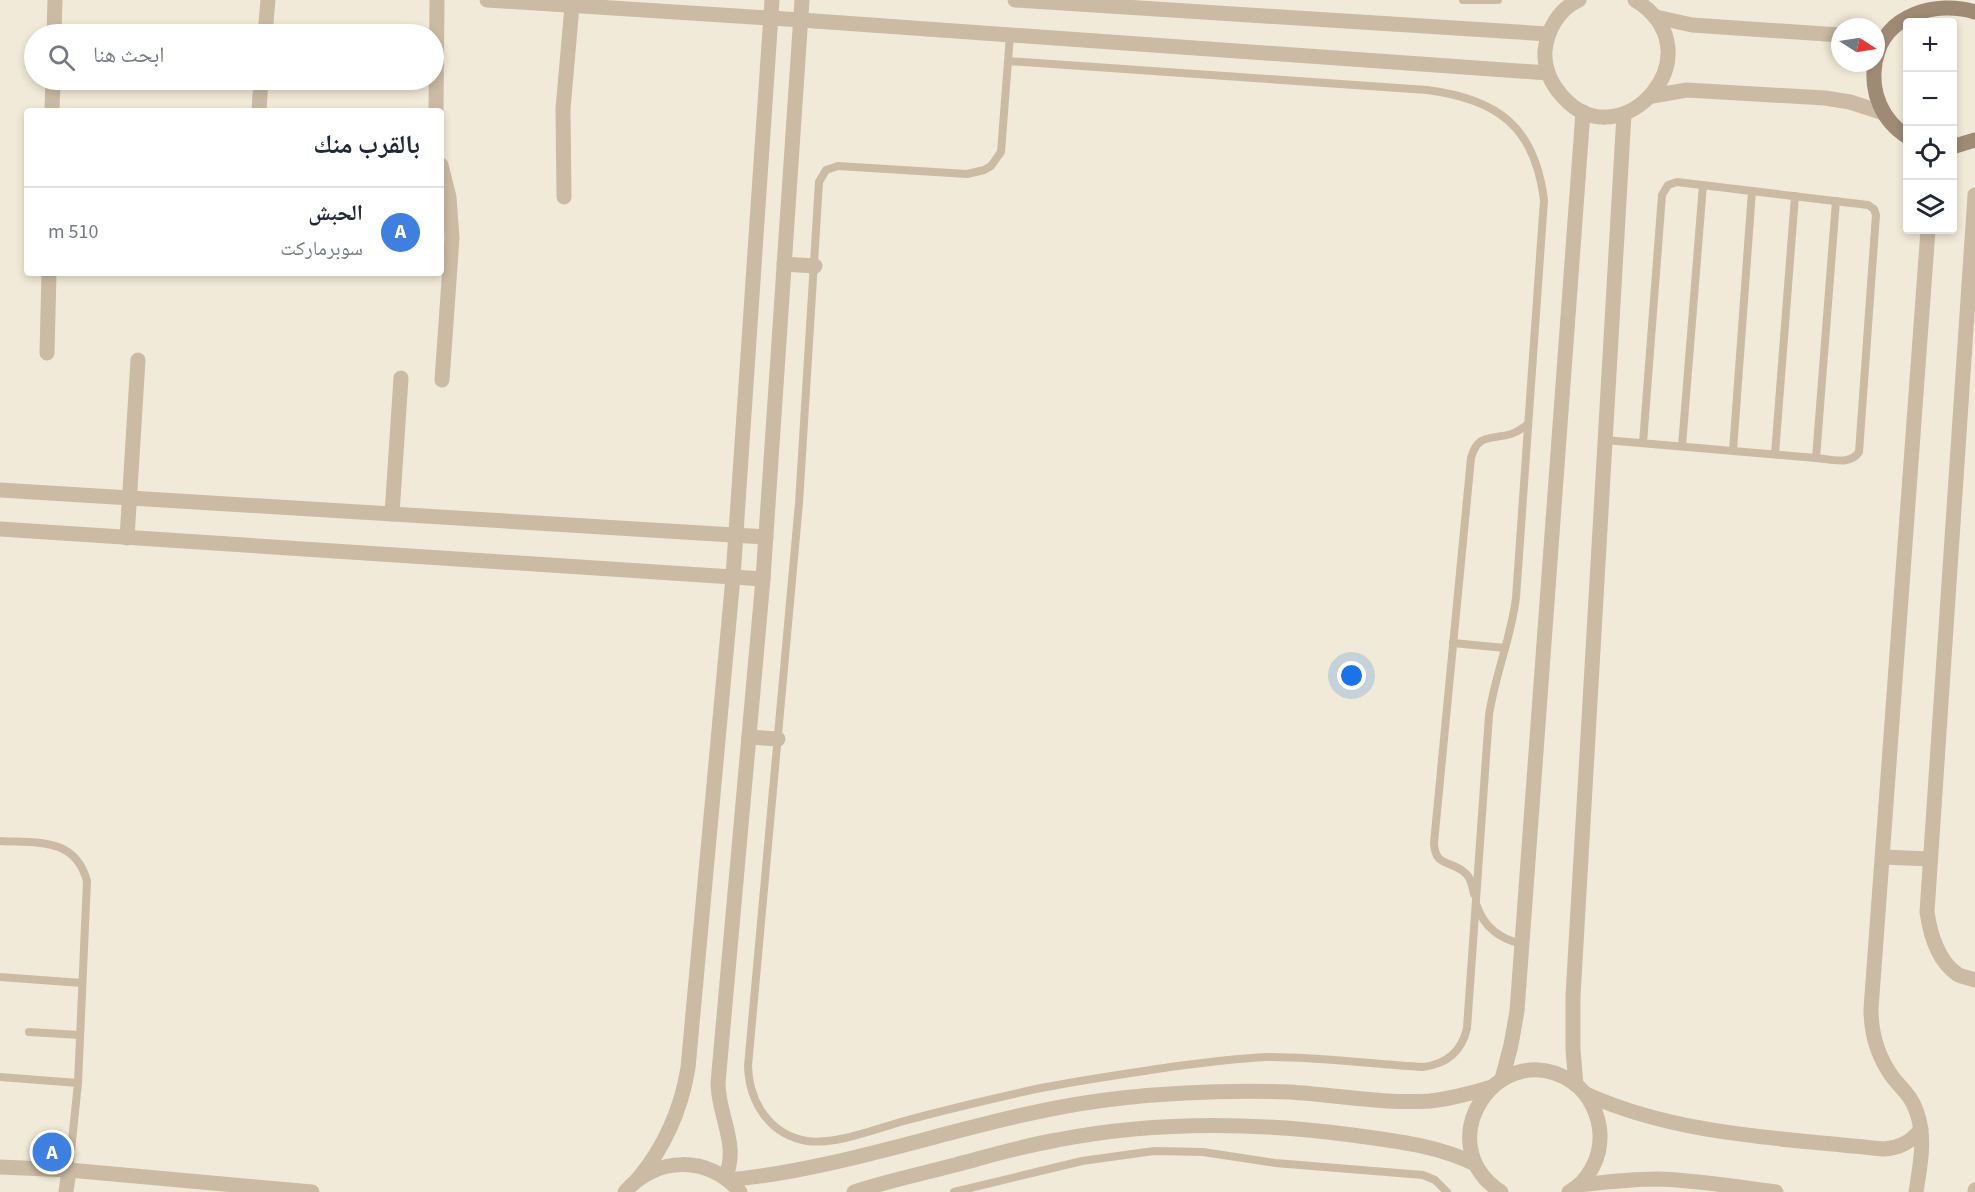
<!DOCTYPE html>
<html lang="ar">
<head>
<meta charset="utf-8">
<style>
  :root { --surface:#fff; --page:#f6f6f7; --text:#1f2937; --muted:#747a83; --line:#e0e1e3; --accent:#db2777 }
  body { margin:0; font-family:"Source Sans 3","Noto Naskh Arabic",sans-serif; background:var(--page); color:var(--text); direction:rtl }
  .controls { position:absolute; right:18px; top:18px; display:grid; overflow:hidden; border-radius:6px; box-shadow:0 3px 9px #0003 }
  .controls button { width:54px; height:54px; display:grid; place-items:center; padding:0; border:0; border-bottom:2px solid var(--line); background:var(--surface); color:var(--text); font:30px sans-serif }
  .compass { position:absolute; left:1831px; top:18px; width:54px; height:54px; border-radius:50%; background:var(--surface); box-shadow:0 3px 9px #0003; rotate:102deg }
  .you { position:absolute; left:1352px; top:676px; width:21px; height:21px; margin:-15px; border:4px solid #fff; border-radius:50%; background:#1a73e8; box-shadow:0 0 0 9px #1a73e833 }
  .badge { display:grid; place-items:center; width:39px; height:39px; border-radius:50%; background:var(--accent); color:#fff; font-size:20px; font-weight:700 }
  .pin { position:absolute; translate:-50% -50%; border:3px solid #fff; box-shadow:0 2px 6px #0006 }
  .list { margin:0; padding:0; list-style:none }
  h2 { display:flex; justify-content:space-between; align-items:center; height:78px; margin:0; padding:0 24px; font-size:26px }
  h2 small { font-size:20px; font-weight:400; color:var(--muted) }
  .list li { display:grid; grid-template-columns:39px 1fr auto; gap:18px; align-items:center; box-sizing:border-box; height:90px; padding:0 24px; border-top:2px solid var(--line) }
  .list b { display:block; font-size:22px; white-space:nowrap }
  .list p { margin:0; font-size:20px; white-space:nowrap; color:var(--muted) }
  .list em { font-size:20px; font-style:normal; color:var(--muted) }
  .icon { flex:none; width:33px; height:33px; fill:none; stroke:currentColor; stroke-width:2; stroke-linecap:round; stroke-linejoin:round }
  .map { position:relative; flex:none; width:1975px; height:1192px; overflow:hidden; direction:ltr }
  .search { position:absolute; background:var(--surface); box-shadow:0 3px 9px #0003; left:24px; top:24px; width:420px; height:66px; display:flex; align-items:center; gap:15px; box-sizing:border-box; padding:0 21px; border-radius:33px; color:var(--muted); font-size:22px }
  .panel { position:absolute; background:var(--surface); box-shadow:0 3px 9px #0003; left:24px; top:108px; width:420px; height:168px; border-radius:6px; direction:rtl }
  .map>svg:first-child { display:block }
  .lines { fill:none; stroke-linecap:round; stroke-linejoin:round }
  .lane { stroke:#cbbba4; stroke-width:8 }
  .street { stroke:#cbbba4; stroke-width:15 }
  .secondary { stroke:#9e8a75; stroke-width:15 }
</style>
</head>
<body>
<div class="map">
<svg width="1975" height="1192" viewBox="0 0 1975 1192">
  <rect width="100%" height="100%" fill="#f2ead8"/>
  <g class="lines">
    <g class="lane">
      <path d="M1463,0H1498"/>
      <path d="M1008,61L1001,152L991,166L984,170L967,174L838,166L826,170L819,182L799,503L748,1066C749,1101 769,1135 807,1141C836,1145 875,1129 904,1121C948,1109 991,1099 1036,1089C1080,1080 1125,1074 1170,1067C1203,1063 1236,1058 1269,1057C1321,1057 1372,1064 1423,1067C1447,1064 1462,1051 1467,1028L1489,715C1495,675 1511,638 1516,598L1544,200C1535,127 1498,99 1427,90L1008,61L1010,35"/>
      <path d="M1605,440L1816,458C1830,459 1850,466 1859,452L1876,215L1874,209L1868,205L1677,182L1668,185L1662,195L1643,443"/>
      <path d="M1682,446L1703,185"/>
      <path d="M1733,451L1752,191"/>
      <path d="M1775,454L1795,196"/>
      <path d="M1816,458L1836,201"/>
      <path d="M1453,643L1505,648"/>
      <path d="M0,841C37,843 75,837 87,881L78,1083L69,1170"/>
      <path d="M1474,894C1472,886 1471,877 1464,872C1450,860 1435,867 1434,843L1471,458C1478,433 1491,440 1511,434C1517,432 1523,428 1528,424"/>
      <path d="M1477,906C1484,927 1500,939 1522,944"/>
      <path d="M0,977L82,983"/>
      <path d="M29,1032L80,1035"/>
      <path d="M0,1077L78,1083"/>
      <path d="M954,1192L1082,1161L1154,1151L1203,1152L1275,1163L1423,1175L1435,1180L1447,1192"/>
    </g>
    <g class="street">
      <path d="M487,0L801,20L1548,73"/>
      <path d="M1015,0L1548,34"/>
      <path d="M1579,0C1559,9 1547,30 1545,51C1544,69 1552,85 1563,97C1621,162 1720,53 1635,0"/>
      <path d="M1656,17L1692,25L1840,35"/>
      <path d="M54,34L55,0"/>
      <path d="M265,34L268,0"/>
      <path d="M1652,96L1687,90L1825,98L1850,102L1884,113"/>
      <path d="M52,111L53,80"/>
      <path d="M259,111L261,80"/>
      <path d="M436,111L437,0"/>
      <path d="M441,165L449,197L452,238L442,380"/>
      <path d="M1975,195L1927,912C1930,933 1938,961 1957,974C1962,977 1970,978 1975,980"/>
      <path d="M564,197L563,109L572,6"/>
      <path d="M784,264L815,266"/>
      <path d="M47,353L49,273"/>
      <path d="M0,490L766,537"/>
      <path d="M392,514L401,378"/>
      <path d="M0,529L763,579"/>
      <path d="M127,538L138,360"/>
      <path d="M749,737L778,739"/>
      <path d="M1883,857L1930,859"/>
      <path d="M1502,1079L1511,1045L1517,1011L1583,112"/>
      <path d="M1576,1085L1573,1050V996L1624,114"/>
      <path d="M1586,1094C1679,1136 1783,1138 1883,1149C1900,1148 1911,1142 1921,1129"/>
      <path d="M0,1167L69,1170L312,1192"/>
      <path d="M725,1178C740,1145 718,1116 718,1083L763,579L802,0"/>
      <path d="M637,1180C665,1147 681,1110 688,1068L733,577L772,0"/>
      <path d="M728,1180C863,1167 988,1112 1122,1098C1178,1092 1234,1090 1290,1092C1336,1095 1384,1104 1430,1101C1451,1099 1472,1093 1492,1087"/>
      <path d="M1579,1185C1605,1182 1631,1179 1657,1179C1697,1180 1737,1187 1776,1192"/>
      <path d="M66,1192L69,1170"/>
      <path d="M625,1192C655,1156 710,1155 740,1192"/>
      <path d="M854,1192C887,1181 921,1174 955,1165C989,1156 1022,1146 1057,1140C1154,1121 1254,1122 1352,1135C1395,1141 1436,1145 1475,1164"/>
      <path d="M1501,1192C1426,1143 1500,1032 1574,1083C1590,1095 1599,1115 1600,1134C1601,1157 1589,1181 1569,1192"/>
      <path d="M1916,1192C1920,1166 1926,1139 1917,1113C1912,1097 1904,1091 1894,1079C1878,1058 1871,1036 1871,1009L1928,230"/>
      <path d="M1975,1192V1190"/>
    </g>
    <g class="secondary">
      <path d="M1876,59C1884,15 1937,0 1975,12"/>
      <path d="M1875,63C1870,92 1882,121 1908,137"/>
      <path d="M1952,147L1975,140"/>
    </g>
  </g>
</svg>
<div class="controls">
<button>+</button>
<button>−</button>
<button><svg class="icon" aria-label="locate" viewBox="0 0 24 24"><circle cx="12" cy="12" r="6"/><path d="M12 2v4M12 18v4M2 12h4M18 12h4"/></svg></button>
<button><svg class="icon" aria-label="layers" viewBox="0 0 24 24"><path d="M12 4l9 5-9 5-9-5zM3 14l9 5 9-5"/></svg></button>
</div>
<svg class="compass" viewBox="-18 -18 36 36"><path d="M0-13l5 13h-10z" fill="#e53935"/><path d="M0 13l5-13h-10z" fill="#747a83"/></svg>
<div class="you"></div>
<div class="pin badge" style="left:52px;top:1152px;background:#3f7fe0">A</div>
<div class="search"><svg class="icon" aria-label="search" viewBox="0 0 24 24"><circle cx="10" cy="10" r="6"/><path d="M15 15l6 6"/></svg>ابحث هنا</div>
<section class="panel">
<h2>بالقرب منك<small></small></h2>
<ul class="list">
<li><span class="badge" style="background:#3f7fe0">A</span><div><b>الحبش</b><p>سوبرماركت</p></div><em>510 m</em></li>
</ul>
</section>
</div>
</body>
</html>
